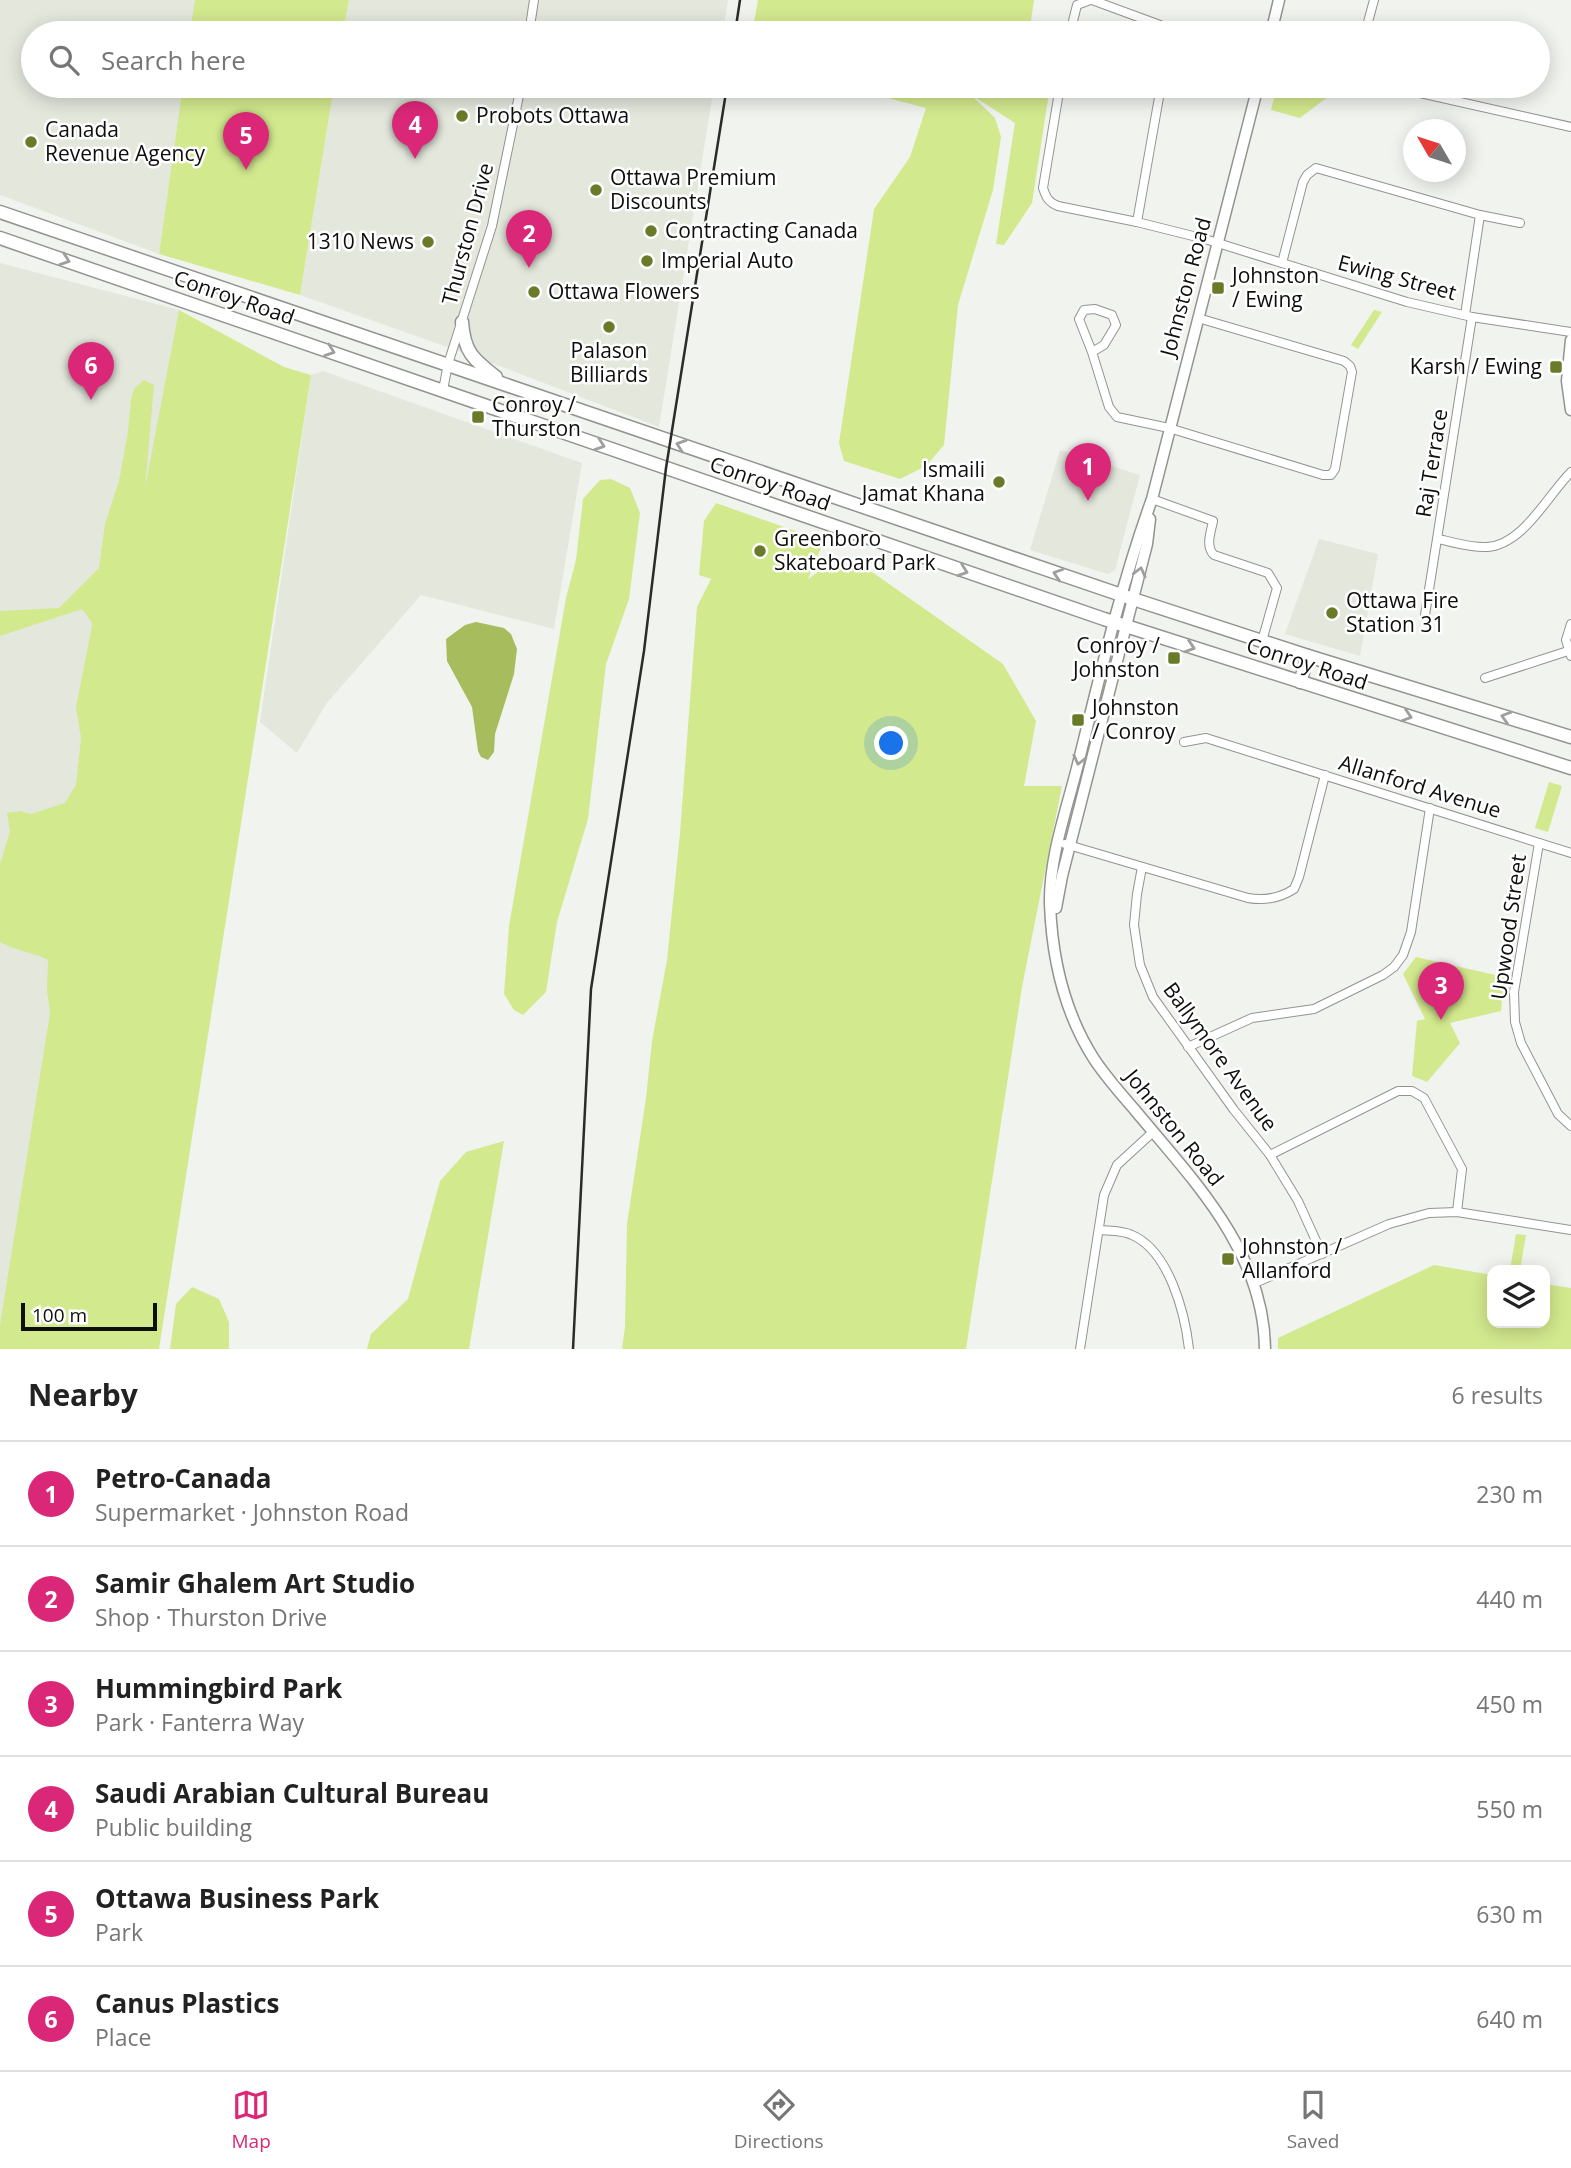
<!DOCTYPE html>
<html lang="en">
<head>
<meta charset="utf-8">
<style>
  :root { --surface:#fff; --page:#f6f6f6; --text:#222; --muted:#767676; --line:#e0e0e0; --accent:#db2777 }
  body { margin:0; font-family:"Open Sans",sans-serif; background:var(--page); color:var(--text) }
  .controls { position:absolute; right:21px; bottom:21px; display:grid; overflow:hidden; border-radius:14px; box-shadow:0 4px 18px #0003 }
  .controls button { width:63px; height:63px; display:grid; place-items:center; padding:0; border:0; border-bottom:2px solid var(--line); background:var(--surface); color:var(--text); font:35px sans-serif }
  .compass { position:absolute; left:1403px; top:119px; width:63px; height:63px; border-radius:50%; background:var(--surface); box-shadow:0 4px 18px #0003; rotate:309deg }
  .scale { position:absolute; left:21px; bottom:18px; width:136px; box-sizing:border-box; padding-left:7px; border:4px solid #0e0e0d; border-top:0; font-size:19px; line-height:24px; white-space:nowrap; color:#0e0e0d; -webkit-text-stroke:5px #fff; paint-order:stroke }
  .you { position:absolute; left:892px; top:744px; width:24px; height:24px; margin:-18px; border:5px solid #fff; border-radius:50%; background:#1a73e8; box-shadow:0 0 0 10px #1a73e833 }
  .badge { display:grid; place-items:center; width:46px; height:46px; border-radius:50%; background:var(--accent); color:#fff; font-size:23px; font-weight:700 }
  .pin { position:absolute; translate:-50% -58px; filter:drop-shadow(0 2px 4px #0008) }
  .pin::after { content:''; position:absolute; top:37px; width:24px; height:21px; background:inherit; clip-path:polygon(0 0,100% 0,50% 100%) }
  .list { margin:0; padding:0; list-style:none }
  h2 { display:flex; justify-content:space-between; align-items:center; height:91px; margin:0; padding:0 28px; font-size:30px }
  h2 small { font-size:23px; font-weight:400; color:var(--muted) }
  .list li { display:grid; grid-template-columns:46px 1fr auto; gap:21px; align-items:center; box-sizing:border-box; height:105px; padding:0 28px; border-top:2px solid var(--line) }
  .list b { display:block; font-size:26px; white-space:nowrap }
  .list p { margin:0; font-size:23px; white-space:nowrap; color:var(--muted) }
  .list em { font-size:23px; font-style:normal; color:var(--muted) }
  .icon { flex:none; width:38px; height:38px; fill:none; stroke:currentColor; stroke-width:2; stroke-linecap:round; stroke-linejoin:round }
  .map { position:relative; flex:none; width:1571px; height:1349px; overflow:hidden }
  .search { position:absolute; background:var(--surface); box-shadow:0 4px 18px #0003; left:21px; right:21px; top:21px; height:77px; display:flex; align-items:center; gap:18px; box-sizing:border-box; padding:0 24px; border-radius:38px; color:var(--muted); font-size:26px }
  .sheet { height:721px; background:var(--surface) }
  nav { display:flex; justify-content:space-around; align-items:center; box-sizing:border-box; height:98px; border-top:2px solid var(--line); background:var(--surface); font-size:19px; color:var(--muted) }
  nav a { display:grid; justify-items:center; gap:4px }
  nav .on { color:var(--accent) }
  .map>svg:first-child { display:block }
  .built { fill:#e4e7dc }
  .green { fill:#d3e98e }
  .water { fill:#a7bd5d }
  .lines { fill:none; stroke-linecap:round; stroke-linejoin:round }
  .minor-casing { stroke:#929490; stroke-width:10 }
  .tertiary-casing { stroke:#929490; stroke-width:13 }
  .secondary-casing { stroke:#929490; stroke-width:15 }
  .minor { stroke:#fff; stroke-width:8 }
  .tertiary { stroke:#fff; stroke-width:10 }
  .secondary { stroke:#fff; stroke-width:12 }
  .rail { stroke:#2b2b2a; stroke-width:2.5 }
  .oneway { stroke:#9f9f9e }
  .poi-dot { fill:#697a29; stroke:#fff; stroke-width:2.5 }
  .labels { text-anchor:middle; stroke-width:5; stroke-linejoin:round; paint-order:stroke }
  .poi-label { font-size:21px; fill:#0e0e0d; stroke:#fff; text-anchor:start }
  .street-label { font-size:21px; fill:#0e0e0d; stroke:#fff }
</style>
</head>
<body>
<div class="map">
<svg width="1571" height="1349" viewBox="0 0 1571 1349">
  <rect width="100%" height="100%" fill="#f1f3ef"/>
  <g class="built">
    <path d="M0,0H197L192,33H33V86H184L159,254L0,195Z"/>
    <path d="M349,0H728L723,33H343Z"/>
    <path d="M334,86H714L659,427L484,360L300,295Z"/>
    <path d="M0,263L179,310L0,1349Z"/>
    <path d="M323,371L582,463L554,629L421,595L326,704L297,753L260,722L311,375Z"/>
    <path d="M1060,450L1140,475L1115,570L1108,574L1030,550Z"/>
    <path d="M1319,539L1378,554L1360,656L1285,634Z"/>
  </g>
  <g class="green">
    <path d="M195,0H349L343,33H190Z"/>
    <path d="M758,0H1034L1029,33H752Z"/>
    <path d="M183,86H334L300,295L159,254Z"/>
    <path d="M841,86H1050L1032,203L1004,245L996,244L1015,123L970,94L995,118L1001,137L993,190L958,305L944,445L926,466L900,479L844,461L839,443L874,209L910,157L926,108Z"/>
    <path d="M1277,86H1342L1300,118L1271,110Z"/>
    <path d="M179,310L284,367L311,375L159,1349H0V1325L50,1013L47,990L48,960C33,952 16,951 0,942V864L10,831L7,813L20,811L31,814L65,803L76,785L81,738L76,707L92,626L91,621L82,609L0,636V611L59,608L99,568L105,524L119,481L128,432L131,399L134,389L144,380L154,385L145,488Z"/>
    <path d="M1374,310L1382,312L1358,349L1351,345Z"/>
    <path d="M611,479L630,488L640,513L629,599L606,664L588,819L557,922L546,992L523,1015L514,1010L504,994L509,926L566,598L576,560L583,499L600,480Z"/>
    <path d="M716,503L824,541L808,579L824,568L872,572L1003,664L1036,721L1024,786H1062L1022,987L966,1349H622L625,1327L627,1224L646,1098L652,1041L667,960L680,833L697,607L711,579L699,575L704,521Z"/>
    <path d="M1549,782L1562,786L1548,832L1535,828Z"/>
    <path d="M1416,957L1504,977L1501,1011L1450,1023L1460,1043L1427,1082L1412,1076L1417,1021L1425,1019L1403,974Z"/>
    <path d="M504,1141L469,1349H367L371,1334L408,1299L440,1181L466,1152Z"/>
    <path d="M1516,1234L1526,1235L1520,1270H1510Z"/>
    <path d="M1434,1265L1492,1275V1323H1545V1284L1571,1288V1349H1278V1338Z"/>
    <path d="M192,1287L219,1299L229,1322V1349H170L176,1304Z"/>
  </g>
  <path class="water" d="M476,622L504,628L511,634L517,649L514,674L495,734L494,752L488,760L481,757L478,751L472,707L447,661L446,639L465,625Z"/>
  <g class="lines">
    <g class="minor-casing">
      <g id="minor">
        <path d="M1092,0L1160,25L1167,33"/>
        <path d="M529,33L534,0"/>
        <path d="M1070,33L1077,5L1090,0"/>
        <path d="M1365,33L1374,0"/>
        <path d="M1060,86L1043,188C1046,197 1048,202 1058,206L1137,222L1161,86"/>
        <path d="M1389,86L1571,127"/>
        <path d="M1137,222L1205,239L1407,302L1472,317L1571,332"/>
        <path d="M1282,263L1303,182L1307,175L1316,168L1480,215L1520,223"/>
        <path d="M1465,315L1480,215"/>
        <path d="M1092,352L1079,319L1084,310L1095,309L1112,315L1116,325L1104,345L1092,352L1109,407L1117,417L1169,428L1323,475H1331L1335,469L1352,372L1350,366L1344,361L1198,318"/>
        <path d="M443,390L448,364L492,226L521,86"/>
        <path d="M1152,499L1213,521C1211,532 1205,546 1214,555L1268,573L1277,588L1262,641"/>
        <path d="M1438,539C1453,542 1471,548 1487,547C1523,545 1547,496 1571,472"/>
        <path d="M1425,615L1472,317"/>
        <path d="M1571,624L1566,640L1571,656"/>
        <path d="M1485,678L1568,651"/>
        <path d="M1184,742L1206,738L1571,853"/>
        <path d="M1539,843L1514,992L1515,1022L1521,1043L1558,1114L1571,1126"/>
        <path d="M1065,844L1248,898C1265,901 1280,898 1294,889L1299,877L1325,775"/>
        <path d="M1142,867L1137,894L1134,925L1140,965L1153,997L1234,1110L1270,1155L1298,1201L1322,1254"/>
        <path d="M1188,1047L1252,1018L1314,1009L1383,975L1394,967L1403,955L1411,932L1430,808"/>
        <path d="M1270,1155L1398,1091H1412L1424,1098L1462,1169L1457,1212"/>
        <path d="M1099,1230C1110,1231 1122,1230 1132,1235C1169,1251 1185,1313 1189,1349"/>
        <path d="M1255,1283L1389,1224L1429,1213L1457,1212L1571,1230"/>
        <path d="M1080,1349L1104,1195L1117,1165L1153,1132"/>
      </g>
    </g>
    <g class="tertiary-casing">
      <g id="tertiary">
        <path d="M1271,33L1279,0"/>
        <path d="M1258,86L1152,499C1121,585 1100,675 1078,764C1067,809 1049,857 1050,904C1052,959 1064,1012 1094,1059C1106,1077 1120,1093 1134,1109C1193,1180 1264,1251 1265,1349"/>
        <path d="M1571,340L1567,381L1571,410"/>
        <path d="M1056,908L1062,876L1147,544L1150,519"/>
      </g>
    </g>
    <g class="secondary-casing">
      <g id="secondary">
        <path d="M0,212L1133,599L1308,656L1571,737"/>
        <path d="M0,238L1104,619L1571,768"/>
        <path d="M462,322C464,352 473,359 496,377"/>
        <path d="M1300,682L1308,656"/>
      </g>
    </g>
    <use href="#minor" class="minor"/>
    <use href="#tertiary" class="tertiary"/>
    <use href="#secondary" class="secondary"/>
    <g class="rail">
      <path d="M735,33L740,0"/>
      <path d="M573,1349L591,989L644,651L666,468L727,86"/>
    </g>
  </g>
  <defs><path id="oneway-chevron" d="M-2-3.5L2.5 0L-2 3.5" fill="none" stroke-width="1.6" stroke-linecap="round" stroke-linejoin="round" transform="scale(1.75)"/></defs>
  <g class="oneway">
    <use href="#oneway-chevron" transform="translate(65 260) rotate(19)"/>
    <use href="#oneway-chevron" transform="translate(330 351) rotate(19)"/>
    <use href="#oneway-chevron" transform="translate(600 445) rotate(19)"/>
    <use href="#oneway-chevron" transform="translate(681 445) rotate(-161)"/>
    <use href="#oneway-chevron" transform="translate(963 571) rotate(19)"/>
    <use href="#oneway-chevron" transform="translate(1140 572) rotate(-76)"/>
    <use href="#oneway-chevron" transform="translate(1058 574) rotate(-162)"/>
    <use href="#oneway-chevron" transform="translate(1190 647) rotate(18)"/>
    <use href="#oneway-chevron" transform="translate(1407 716) rotate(18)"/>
    <use href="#oneway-chevron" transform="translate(1506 717) rotate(-163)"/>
    <use href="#oneway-chevron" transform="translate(1079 760) rotate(104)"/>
  </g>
  <g class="poi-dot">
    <circle cx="462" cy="116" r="7"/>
    <circle cx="31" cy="142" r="7"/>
    <circle cx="596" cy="190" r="7"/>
    <circle cx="651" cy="231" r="7"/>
    <circle cx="428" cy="242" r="7"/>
    <circle cx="647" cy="261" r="7"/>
    <rect x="1211" y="281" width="14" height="14" rx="3.5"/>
    <circle cx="534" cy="292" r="7"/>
    <circle cx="609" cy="327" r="7"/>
    <rect x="1549" y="360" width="14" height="14" rx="3.5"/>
    <rect x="471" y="410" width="14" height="14" rx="3.5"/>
    <circle cx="999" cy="482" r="7"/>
    <circle cx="760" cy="551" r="7"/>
    <circle cx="1332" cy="613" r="7"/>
    <rect x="1167" y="651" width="14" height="14" rx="3.5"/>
    <rect x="1071" y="713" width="14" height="14" rx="3.5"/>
    <rect x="1221" y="1252" width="14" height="14" rx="3.5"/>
  </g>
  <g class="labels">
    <g class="poi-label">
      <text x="476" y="123">Probots Ottawa</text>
      <text x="45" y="137">Canada<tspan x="45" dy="24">Revenue Agency</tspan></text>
      <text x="610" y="185">Ottawa Premium<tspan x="610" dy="24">Discounts</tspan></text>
      <text x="665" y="238">Contracting Canada</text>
      <text x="414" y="249" text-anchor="end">1310 News</text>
      <text x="661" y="268">Imperial Auto</text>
      <text x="1232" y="283">Johnston<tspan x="1232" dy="24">/ Ewing</tspan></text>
      <text x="548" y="299">Ottawa Flowers</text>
      <text x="609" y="358" text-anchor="middle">Palason<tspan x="609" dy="24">Billiards</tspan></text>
      <text x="1542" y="374" text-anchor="end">Karsh / Ewing</text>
      <text x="492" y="412">Conroy /<tspan x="492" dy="24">Thurston</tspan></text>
      <text x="985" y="477" text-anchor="end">Ismaili<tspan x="985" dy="24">Jamat Khana</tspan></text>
      <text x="774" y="546">Greenboro<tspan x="774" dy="24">Skateboard Park</tspan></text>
      <text x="1346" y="608">Ottawa Fire<tspan x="1346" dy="24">Station 31</tspan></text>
      <text x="1160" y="653" text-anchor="end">Conroy /<tspan x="1160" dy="24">Johnston</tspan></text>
      <text x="1092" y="715">Johnston<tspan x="1092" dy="24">/ Conroy</tspan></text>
      <text x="1242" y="1254">Johnston /<tspan x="1242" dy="24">Allanford</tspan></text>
    </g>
    <g class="street-label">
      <text transform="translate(468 234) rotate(-75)" y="7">Thurston Drive</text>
      <text transform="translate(1397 278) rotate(15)" y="7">Ewing Street</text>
      <text transform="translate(1186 287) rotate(-75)" y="7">Johnston Road</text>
      <text transform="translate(234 298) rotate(19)" y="7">Conroy Road</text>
      <text transform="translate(1432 463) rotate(-81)" y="7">Raj Terrace</text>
      <text transform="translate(770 484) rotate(19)" y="7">Conroy Road</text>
      <text transform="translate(1307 664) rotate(18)" y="7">Conroy Road</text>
      <text transform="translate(1420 787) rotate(17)" y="7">Allanford Avenue</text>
      <text transform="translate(1509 927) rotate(-82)" y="7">Upwood Street</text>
      <text transform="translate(1220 1057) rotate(54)" y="7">Ballymore Avenue</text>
      <text transform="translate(1174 1128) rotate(51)" y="7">Johnston Road</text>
    </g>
  </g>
</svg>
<div class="controls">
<button><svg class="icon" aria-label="layers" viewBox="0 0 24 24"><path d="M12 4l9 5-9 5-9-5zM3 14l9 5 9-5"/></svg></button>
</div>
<svg class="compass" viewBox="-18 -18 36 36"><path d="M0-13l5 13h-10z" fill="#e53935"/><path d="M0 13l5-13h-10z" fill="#767676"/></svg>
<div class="scale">100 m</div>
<div class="you"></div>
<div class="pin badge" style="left:1088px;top:501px">1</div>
<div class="pin badge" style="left:529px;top:268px">2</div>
<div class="pin badge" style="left:1441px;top:1020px">3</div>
<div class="pin badge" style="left:415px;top:159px">4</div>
<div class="pin badge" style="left:246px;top:170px">5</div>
<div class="pin badge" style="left:91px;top:400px">6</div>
<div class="search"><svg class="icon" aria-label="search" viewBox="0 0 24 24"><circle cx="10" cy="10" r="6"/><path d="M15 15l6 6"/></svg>Search here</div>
</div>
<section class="sheet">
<h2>Nearby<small>6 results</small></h2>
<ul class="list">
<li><span class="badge">1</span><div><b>Petro-Canada</b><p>Supermarket · Johnston Road</p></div><em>230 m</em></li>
<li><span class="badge">2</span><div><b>Samir Ghalem Art Studio</b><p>Shop · Thurston Drive</p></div><em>440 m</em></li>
<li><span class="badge">3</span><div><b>Hummingbird Park</b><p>Park · Fanterra Way</p></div><em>450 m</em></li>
<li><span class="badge">4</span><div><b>Saudi Arabian Cultural Bureau</b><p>Public building</p></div><em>550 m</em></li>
<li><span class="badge">5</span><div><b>Ottawa Business Park</b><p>Park</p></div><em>630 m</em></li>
<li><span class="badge">6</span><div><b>Canus Plastics</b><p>Place</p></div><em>640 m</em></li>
</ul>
</section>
<nav>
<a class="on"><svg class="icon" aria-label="map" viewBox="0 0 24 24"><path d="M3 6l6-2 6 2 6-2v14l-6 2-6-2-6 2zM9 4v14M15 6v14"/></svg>Map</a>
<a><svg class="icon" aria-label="directions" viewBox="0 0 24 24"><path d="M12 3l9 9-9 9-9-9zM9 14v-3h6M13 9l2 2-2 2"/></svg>Directions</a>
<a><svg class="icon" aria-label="saved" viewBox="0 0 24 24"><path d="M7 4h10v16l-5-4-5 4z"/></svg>Saved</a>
</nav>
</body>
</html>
